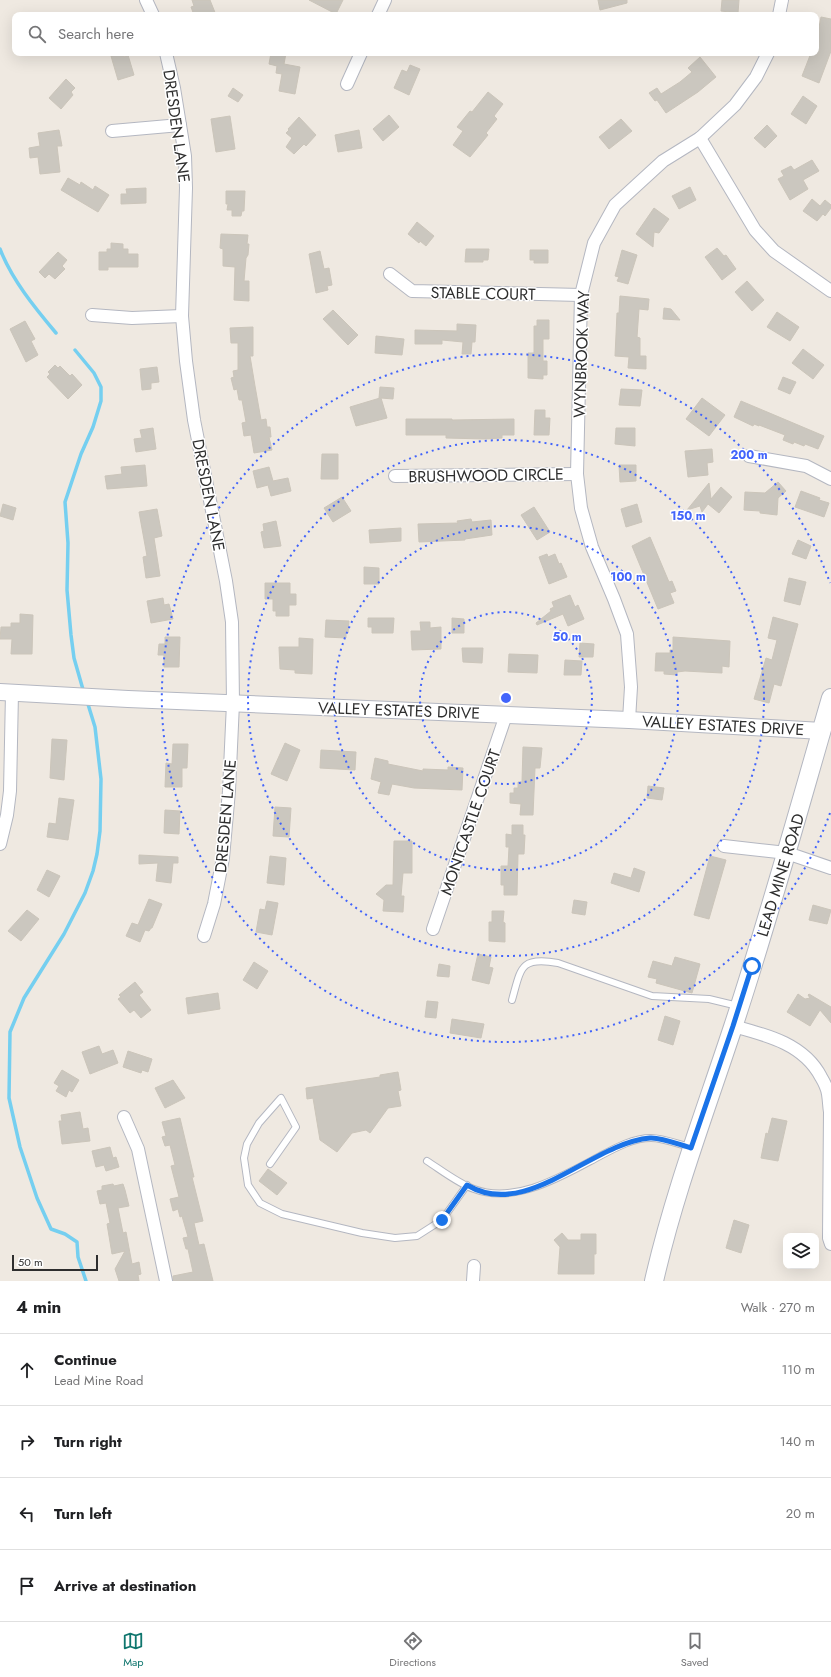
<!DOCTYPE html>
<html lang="en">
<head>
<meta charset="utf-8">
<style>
  :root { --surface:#fff; --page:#f2f2f2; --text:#202124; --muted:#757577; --line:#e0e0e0; --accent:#0f766e }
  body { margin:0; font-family:Jost,sans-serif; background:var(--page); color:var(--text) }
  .controls { position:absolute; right:12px; bottom:12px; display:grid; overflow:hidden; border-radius:8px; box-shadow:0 4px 16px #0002 }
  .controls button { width:36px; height:36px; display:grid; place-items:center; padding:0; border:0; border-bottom:1px solid var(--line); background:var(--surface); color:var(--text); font:20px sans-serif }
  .scale { position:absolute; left:12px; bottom:10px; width:86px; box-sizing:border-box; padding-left:4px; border:2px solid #2e2e2e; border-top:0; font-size:11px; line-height:14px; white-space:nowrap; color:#2e2e2e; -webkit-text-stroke:3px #fff; paint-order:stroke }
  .stop { position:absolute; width:12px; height:12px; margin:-9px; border:3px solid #1a73e8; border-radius:50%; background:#fff }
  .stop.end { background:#1a73e8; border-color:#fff; box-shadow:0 1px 4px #0008 }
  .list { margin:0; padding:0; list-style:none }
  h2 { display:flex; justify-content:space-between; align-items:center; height:52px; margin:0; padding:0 16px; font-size:17px }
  h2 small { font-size:13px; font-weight:400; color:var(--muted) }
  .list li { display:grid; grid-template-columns:26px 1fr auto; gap:12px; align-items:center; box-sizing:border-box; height:72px; padding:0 16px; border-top:1px solid var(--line) }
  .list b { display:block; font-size:15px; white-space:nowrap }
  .list p { margin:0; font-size:13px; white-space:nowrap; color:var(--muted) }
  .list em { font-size:13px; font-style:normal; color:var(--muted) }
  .icon { flex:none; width:22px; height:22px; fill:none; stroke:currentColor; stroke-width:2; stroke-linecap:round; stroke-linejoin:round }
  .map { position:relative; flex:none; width:831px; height:1281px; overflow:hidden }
  .search { position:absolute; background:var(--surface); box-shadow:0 4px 16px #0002; left:12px; right:12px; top:12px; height:44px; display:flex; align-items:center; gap:10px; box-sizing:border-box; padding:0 14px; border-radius:8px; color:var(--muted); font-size:15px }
  .sheet { height:340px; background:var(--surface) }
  nav { display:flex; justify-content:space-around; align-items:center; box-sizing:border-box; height:56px; border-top:1px solid var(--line); background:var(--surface); font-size:11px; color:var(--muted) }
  nav a { display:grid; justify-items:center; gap:2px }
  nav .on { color:var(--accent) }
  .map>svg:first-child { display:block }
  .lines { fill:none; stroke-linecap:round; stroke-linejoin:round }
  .stream { stroke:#75cff0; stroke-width:3.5 }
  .building { fill:#cbc7bf; stroke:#cbc5ba }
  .service-casing { stroke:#b4b7c1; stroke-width:8 }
  .minor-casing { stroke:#b4b7c1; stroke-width:14 }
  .tertiary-casing { stroke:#b4b7c1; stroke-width:18 }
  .secondary-casing { stroke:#b4b7c1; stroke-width:20 }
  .service { stroke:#fff; stroke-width:6 }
  .minor { stroke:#fff; stroke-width:12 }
  .tertiary { stroke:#fff; stroke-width:16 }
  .secondary { stroke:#fff; stroke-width:18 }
  .route { stroke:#1a73e8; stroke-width:5 }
  .ring { fill:none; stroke:#4264fb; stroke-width:2; stroke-dasharray:2 4 }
  .labels { text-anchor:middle; stroke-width:3; stroke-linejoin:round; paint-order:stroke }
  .street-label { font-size:16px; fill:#2e2e2e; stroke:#fff }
  .centre { fill:#4264fb; stroke:#fff; stroke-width:2 }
  .ring-label { font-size:12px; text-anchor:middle; font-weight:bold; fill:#4264fb; stroke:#fff; stroke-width:3; stroke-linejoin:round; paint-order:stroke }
</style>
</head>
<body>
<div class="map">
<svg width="831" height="1281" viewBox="0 0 831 1281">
  <rect width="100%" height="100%" fill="#efe9e1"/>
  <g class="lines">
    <g class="stream">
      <path d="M0,249C12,280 35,308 56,333"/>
      <path d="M75,350L94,373L101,387V401L93,427L81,454L65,502L68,543L67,590L71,635L74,658L84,693"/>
      <path d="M86,1281L78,1257L77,1242L65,1234L51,1229L37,1198L20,1147L9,1098L10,1032L24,998L64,934L85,893L93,871L97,854L100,831L101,779L95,727L87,701"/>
    </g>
  </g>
  <g class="building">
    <path d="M192,0H210L216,15H194L191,7L194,6Z"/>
    <path d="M309,0H343L336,14Z"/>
    <path d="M598,0H627V3L600,10Z"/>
    <path d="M722,0H739L738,13L721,11Z"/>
    <path d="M821,17L831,19V51L819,83L802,76L811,53H816V43Z"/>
    <path d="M122,53L124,57L128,55L134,75L118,80L111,56Z"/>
    <path d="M271,53H286L284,64L300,67L295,94L279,91L282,74L276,73L277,66L269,64Z"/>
    <path d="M700,57L716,77L698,92L666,113L657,100L655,101L649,93L657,88L661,94L680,82L692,72L688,68Z"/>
    <path d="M410,65L420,69L409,95L394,88L402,70L407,72Z"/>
    <path d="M66,79L75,88L71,92L73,95L61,109L49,98Z"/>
    <path d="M233,88L243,95L238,102L228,96Z"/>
    <path d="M488,92L503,104L494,116L497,119L486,133L488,135L470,157L453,145L463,131L457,127L470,111L472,112Z"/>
    <path d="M803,96L817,106L806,124L791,114Z"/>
    <path d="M389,115L399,127L383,141L373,129Z"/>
    <path d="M230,116L235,149L216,152L211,119Z"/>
    <path d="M299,117L316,135L306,146L304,144L294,154L286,147L292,138L286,133L289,130L288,129Z"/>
    <path d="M621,119L632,131L609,149L599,137Z"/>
    <path d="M767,125L777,136L765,148L754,138Z"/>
    <path d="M59,130L62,146H57L60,172L40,174L38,157L30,158L29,148L40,146L38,133Z"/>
    <path d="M359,130L362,148L338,152L335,135Z"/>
    <path d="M812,160L819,171L803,180L808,189L790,200L778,179L784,176L781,171L791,166L794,170Z"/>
    <path d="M68,178L80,185L81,182L93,190L95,186L109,195L98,212L61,190Z"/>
    <path d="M690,187L696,200L679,209L672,196Z"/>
    <path d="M146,188V203L121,204V194H127L126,189Z"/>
    <path d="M226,191H245L244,211H242L241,216H232V210H227L228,204H226Z"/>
    <path d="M812,199L820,206L825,200L831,205V208L825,216L823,214L817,221L803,211Z"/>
    <path d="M654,208L669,219L659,233L654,232L653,247L636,234Z"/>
    <path d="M417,222L434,236L426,246L420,241L419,243L408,234Z"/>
    <path d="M221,234L248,235L247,244H249L248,255L246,258L244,281H249V301L234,300L235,267L223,266V249L220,248Z"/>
    <path d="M111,243L123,244V249H128V254H138V267H108V270H99V252H107V249H111Z"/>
    <path d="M717,248L724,256L726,255L736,269L722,280L705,257Z"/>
    <path d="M466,249H489L488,260H483V262H465Z"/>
    <path d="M530,250H548V263H534V260H530Z"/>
    <path d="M622,250L637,255L628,284L617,281L619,277L615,276Z"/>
    <path d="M320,251L324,269L329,268L332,285L327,286L328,290L316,293L309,254Z"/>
    <path d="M58,252L67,260L62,266L65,269L55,279L49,274L45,278L39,272Z"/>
    <path d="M747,281L764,300L752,311L735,292Z"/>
    <path d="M620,296L649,299L648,310L639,309L637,337L640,338V356H646V369L628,368L629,357L615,356L617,313H619Z"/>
    <path d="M664,308L671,309L680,320L663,319Z"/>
    <path d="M333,310L358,335L348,345L323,319Z"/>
    <path d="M777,312L799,327L790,341L767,327Z"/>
    <path d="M537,320H549V339H543V361H547V375H543V379L528,378V353H534V326H537Z"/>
    <path d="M25,321L35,339L31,341L38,355L26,362L10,329Z"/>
    <path d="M457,324L476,325L475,342H472L471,354H462L463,342L442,340V344H415V330L457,331Z"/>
    <path d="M253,327V356H250L255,386L261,420L266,419L267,427H270L271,437H269L272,450L254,453L251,435L244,436L242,423L246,422L242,400H239L237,389L234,390L231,378L234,377L233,371L238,370V343H231L230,328Z"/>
    <path d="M376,336L404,339L402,355L375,353Z"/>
    <path d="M803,349L824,365L813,379L792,363Z"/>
    <path d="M55,365L58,368L60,366L70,376L72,374L82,385L68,399L47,377L50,374L48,372Z"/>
    <path d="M157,367L159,382L151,383V389L142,390L140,369Z"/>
    <path d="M783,377L796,382L790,394L778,389Z"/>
    <path d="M380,387L394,388L393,399L381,398L387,418L356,426L350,407L380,398H379Z"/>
    <path d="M621,389L642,390L640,406L619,405Z"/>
    <path d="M702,398L725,415L709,436L686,419Z"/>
    <path d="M741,401L824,436L818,449L805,444L804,446L794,442L793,444L783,440L785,435L759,425V426L754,424L753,426L734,417Z"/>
    <path d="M535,410H545V418H550L549,435H534Z"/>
    <path d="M406,419H452V420L514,419V435H502V438L485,439L446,438V435H406Z"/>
    <path d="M153,428L156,449L136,452L134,439L142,438L140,430Z"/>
    <path d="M616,428H635V446L615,444Z"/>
    <path d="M712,449L713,462L707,463L708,475L688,477L685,451Z"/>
    <path d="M322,454H338V479H321Z"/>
    <path d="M145,465L147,486L107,489L105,476L122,474L121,467Z"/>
    <path d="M619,465H636V481L620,482Z"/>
    <path d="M269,467L273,481L288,478L291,491L271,496L268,485L257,488L253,471Z"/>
    <path d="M778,482L786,491L778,498L777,515L760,513V511L744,510L745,492L765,493Z"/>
    <path d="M709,483L711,499L721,487L732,497L719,513L708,504L702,512L700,506L687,510Z"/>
    <path d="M801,491L820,498L819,500L829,503L824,517L795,507Z"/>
    <path d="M342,497L351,511L333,522L324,508Z"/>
    <path d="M3,504L16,508L13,520L0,516Z"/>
    <path d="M637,504L642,522L626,527L621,509Z"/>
    <path d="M534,507L550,532L537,540L521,515Z"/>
    <path d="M157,509L162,536L154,538L160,576L146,578L143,557L147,556L139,512Z"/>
    <path d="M471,519L472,522L491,520L492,535L465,539V540L419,542L418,524L458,523L457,521Z"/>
    <path d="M276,521L281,546L264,548L261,532L264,531L263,524Z"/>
    <path d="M401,528V541L370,543L369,530Z"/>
    <path d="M650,537L669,582L672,581L676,591L670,593L674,603L658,609L632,546Z"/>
    <path d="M798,540L811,546L806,559L792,554Z"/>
    <path d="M547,554L548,557L555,554L559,564L561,563L567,577L549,584L539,557Z"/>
    <path d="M364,567L379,568V584H364Z"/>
    <path d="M789,578L806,582L800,605L784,601Z"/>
    <path d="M265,583H290V594H296V605H289V616H276V611H273V599H265Z"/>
    <path d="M570,595L575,607L578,605L584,619L568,626L563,614L537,625L536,623L551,611L550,609L554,607L552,602Z"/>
    <path d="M163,598L164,605L169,604L173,619L151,623L147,601Z"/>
    <path d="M20,614L33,615L32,654H11L12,639H0L1,627H11V623H20Z"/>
    <path d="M773,617L798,624L781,686L774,684L769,703L754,699L766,658L772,660L777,640L768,638Z"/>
    <path d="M368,618H394L393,633H372V627H368Z"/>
    <path d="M452,618L464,619V633H452Z"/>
    <path d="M326,620L349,621L348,633H346V638L325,637Z"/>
    <path d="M420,622H430V628L441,627V649L412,650L411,631H421Z"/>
    <path d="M165,637H180L179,667H164V655H158L159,644H165Z"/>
    <path d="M673,637L730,641L729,667L722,666V673L685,671L677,672V675L664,674V671H655L656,653H670V650H673Z"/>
    <path d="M299,638L313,639L312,674L295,673V670L280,669L279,647H299Z"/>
    <path d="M580,643L594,644L593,657H579Z"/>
    <path d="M462,648H483L482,663L463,662Z"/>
    <path d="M509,654L538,655L537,673L508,672Z"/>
    <path d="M565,660L582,661L581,675H564Z"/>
    <path d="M52,739L67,740L64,780L50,778Z"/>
    <path d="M285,743L300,750L287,781L271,774Z"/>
    <path d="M173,744H188L187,768H182V787H165L166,763L172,764Z"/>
    <path d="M523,747L542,748L540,768H535L533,815H520L521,804L510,803V793H514V788H518V782H522Z"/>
    <path d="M321,750L356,752L355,770L320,768Z"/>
    <path d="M375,758L388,761V764L423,771V769L448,770V767L463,768L462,790L414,788L392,784L389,795L378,793L381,782L371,779Z"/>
    <path d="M648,786L664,788L662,800L647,798Z"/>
    <path d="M59,798L74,800L68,840L47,837L49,823L56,824Z"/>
    <path d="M275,807L291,808L289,837L273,836Z"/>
    <path d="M165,810L180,811L179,834L164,833Z"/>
    <path d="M512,825H523V835H525L524,854H518L517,895H504V885H501V866H508L509,847H506V834L512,835Z"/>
    <path d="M394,841H412V873H403L401,896H404L403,912L383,911L384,900L376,894L386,885H393Z"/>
    <path d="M139,855L178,857V863H173L171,883L156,881L158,863L139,864Z"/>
    <path d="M270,856L286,858L284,885L267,883Z"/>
    <path d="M710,856L726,860L709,919L694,915Z"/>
    <path d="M634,868L645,872L639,892L611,883L614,873L631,878Z"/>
    <path d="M47,870L60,876L49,897L37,890Z"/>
    <path d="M149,899L162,904L152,928H151L149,931L145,930L140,942L126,936L132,923L138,925Z"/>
    <path d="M574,900L587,902L585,915L572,913Z"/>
    <path d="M267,901L278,903L272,935L256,932L260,909L265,910Z"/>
    <path d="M813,905L831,910L827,924L809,920Z"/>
    <path d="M27,910L39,919L21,941L8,931Z"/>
    <path d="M492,911H504L503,922L505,923V942L489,941V922H492Z"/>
    <path d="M478,954L491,957L489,967L493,968L489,984L472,980Z"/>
    <path d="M675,957L700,964L692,993L656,983L657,979L648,977L653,961L672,966Z"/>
    <path d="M254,962L268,971L257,989L243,980Z"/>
    <path d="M439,964L450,966L449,977L437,976Z"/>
    <path d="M135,982L143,992L139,995L151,1010L141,1018L134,1010L130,1013L118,999L121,997L119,995Z"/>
    <path d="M218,993L220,1009L188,1014L186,998Z"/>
    <path d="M798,994L805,999L810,998L808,995L809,994L831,1007V1023L820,1010L810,1026L787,1012Z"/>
    <path d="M427,1001L438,1002L436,1018L425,1017Z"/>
    <path d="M665,1016L680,1021L673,1045L658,1040Z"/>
    <path d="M452,1019L484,1024L481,1038L450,1033Z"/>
    <path d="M99,1046L102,1054L113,1050L118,1063L90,1074L82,1052Z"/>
    <path d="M128,1051L152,1059L148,1072L142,1070L141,1073L123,1067Z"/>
    <path d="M62,1070L79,1080L72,1092L69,1090L66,1097L56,1091L59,1086L54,1083Z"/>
    <path d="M398,1072L401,1090L398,1091L401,1106L388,1108L370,1133L366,1130L352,1133L337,1152L320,1140L313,1098L307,1099L306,1088L380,1077V1075Z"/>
    <path d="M173,1080L185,1098L165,1108L155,1088Z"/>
    <path d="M80,1112L83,1129L88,1128L90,1141L62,1144L59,1121H62L61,1115Z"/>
    <path d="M180,1118L194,1177H192L203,1221L194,1223L199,1245L204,1244L213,1281H173V1276L193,1272L188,1249H186L183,1238L188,1237L182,1216L180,1217L178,1209L173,1211L170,1199L179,1197L171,1166L175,1165L170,1145L165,1146L162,1137L166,1136L162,1122Z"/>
    <path d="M772,1118L787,1121L778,1161L761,1158L766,1133L768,1134Z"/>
    <path d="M110,1147L113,1158L116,1157L119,1167L106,1171L104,1165L96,1167L92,1151Z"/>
    <path d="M268,1169L287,1183L277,1195L259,1181Z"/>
    <path d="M113,1184L114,1186L123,1184L125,1190L129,1206L118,1208L123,1233L126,1232L132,1264L139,1262L141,1274L138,1275L139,1281H119L115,1269L125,1251L112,1254L107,1224L110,1223L106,1203L100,1204L97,1191L102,1190V1186Z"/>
    <path d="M734,1220L749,1225L741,1253L726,1248Z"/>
    <path d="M562,1233L568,1240H581V1234H596V1254H594V1274H558L560,1247L554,1240Z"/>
  </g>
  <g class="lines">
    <g class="service-casing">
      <g id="service">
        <path d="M512,1000C521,968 520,956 558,963L652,996L709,999L738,1006"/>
        <path d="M427,1161C441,1170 459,1184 474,1189C516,1205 564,1175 600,1156C615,1148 633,1138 651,1138C663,1138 678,1144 690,1147"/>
        <path d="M270,1164L296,1127L281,1098L259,1123L247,1144L244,1158L248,1185L260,1203L282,1214L362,1233L395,1238L417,1236L442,1220L467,1185"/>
      </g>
    </g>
    <g class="minor-casing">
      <g id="minor">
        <path d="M146,0L153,15"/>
        <path d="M378,15L385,0"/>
        <path d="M779,15L782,0"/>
        <path d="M166,53L174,88L185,156L186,188L182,316L186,361L194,420L226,581L232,622L233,703L229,791L223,858L214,904L204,936"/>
        <path d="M347,84L361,53"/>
        <path d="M112,131L180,125"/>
        <path d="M700,138L755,230L774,251L831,291"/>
        <path d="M390,274L412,291L581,295"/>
        <path d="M92,315L132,318L182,316"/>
        <path d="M749,456L806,466L831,479"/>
        <path d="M395,476L577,474"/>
        <path d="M629,720L631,687L627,634L614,599L592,547L581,508L577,474L581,295L594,243L615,205L663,161L700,138L735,105L756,77L768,53"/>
        <path d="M0,844L7,815L10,791L12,693"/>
        <path d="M724,846L787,853L831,868"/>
        <path d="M433,929L506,715"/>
        <path d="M733,1026C767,1035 804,1044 821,1077C824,1082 827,1088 828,1094C829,1100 829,1106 830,1112L829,1238L831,1244"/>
        <path d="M124,1117L138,1149L166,1281"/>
        <path d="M473,1281L474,1266"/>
      </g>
    </g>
    <g class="tertiary-casing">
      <path id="tertiary" d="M0,692L128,699L629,720L822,731"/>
    </g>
    <g class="secondary-casing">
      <path id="secondary" d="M654,1281C674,1193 705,1112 733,1027C769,918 799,808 831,698"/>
    </g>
    <use href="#service" class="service"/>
    <use href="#minor" class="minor"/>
    <use href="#tertiary" class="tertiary"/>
    <use href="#secondary" class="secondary"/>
  </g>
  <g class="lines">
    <path class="route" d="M442,1220L467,1185C527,1221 591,1143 650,1138C661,1137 680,1145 691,1148L733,1026L752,966"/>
  </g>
  <g class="ring">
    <circle cx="506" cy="698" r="86"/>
    <circle cx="506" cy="698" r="172"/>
    <circle cx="506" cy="698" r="258"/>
    <path d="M830 813A344 344 0 1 1 830 583"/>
  </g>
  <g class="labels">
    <g class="street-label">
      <text transform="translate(177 126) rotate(82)" y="6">DRESDEN LANE</text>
      <text transform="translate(483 293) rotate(1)" y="6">STABLE COURT</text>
      <text transform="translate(581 354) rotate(-88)" y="6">WYNBROOK WAY</text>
      <text transform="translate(486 475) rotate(-1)" y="6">BRUSHWOOD CIRCLE</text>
      <text transform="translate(209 495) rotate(79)" y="6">DRESDEN LANE</text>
      <text transform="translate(399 710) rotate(2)" y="6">VALLEY ESTATES DRIVE</text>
      <text transform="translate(723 725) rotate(3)" y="6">VALLEY ESTATES DRIVE</text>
      <text transform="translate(225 816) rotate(-85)" y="6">DRESDEN LANE</text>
      <text transform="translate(470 822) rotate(-71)" y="6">MONTCASTLE COURT</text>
      <text transform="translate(780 875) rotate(-73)" y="6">LEAD MINE ROAD</text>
    </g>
  </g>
  <circle cx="506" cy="698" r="6" class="centre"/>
  <g class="ring-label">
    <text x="749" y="459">200 m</text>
    <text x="688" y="520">150 m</text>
    <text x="628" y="581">100 m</text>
    <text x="567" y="641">50 m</text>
  </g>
</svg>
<div class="controls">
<button><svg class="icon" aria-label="layers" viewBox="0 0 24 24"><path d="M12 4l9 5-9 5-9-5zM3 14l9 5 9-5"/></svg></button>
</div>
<div class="scale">50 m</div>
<div class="stop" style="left:752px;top:966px"></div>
<div class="stop end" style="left:442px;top:1220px"></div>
<div class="search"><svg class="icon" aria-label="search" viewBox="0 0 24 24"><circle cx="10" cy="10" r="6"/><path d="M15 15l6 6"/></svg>Search here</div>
</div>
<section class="sheet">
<h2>4 min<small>Walk · 270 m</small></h2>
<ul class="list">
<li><svg class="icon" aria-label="ahead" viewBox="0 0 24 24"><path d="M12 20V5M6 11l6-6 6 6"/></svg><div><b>Continue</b><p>Lead Mine Road</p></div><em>110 m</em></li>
<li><svg class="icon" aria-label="right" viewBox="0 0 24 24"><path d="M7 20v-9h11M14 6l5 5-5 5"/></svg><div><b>Turn right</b></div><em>140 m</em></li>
<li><svg class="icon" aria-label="left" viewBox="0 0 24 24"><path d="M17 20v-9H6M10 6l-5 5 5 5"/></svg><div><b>Turn left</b></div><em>20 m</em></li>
<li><svg class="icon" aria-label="arrive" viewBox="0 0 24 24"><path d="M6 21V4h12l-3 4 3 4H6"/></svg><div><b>Arrive at destination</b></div></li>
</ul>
</section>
<nav>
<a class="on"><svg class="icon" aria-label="map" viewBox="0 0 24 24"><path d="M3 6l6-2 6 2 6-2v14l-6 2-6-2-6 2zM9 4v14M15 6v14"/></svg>Map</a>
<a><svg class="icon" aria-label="directions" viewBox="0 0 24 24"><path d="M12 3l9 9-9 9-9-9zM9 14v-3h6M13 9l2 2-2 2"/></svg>Directions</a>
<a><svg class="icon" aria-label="saved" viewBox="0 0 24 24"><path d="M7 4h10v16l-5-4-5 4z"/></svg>Saved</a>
</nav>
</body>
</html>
